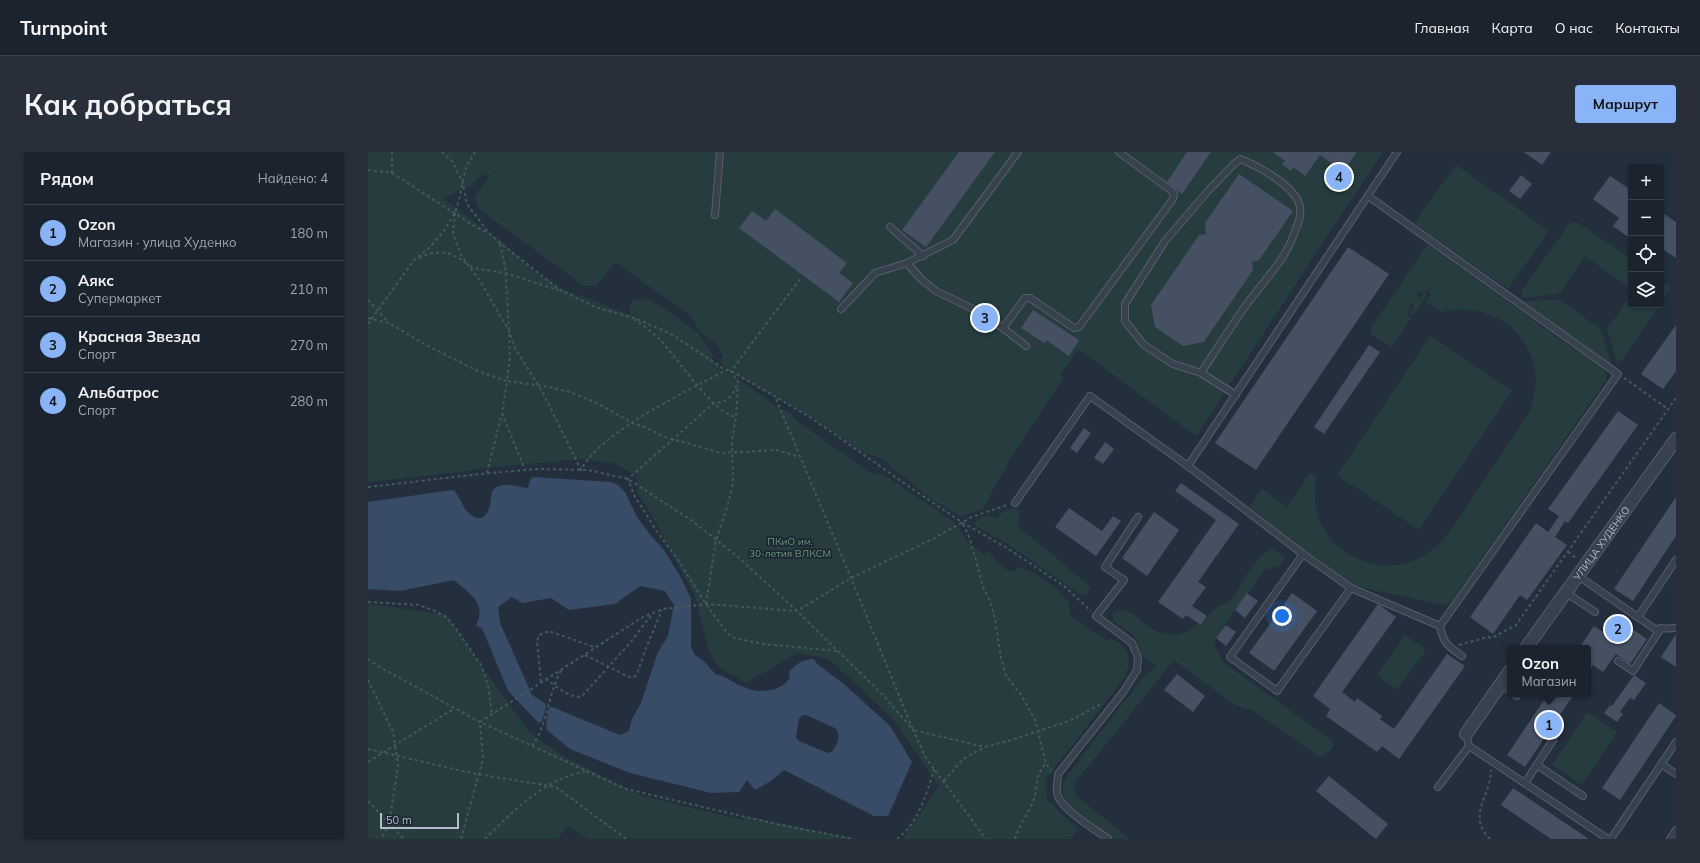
<!DOCTYPE html>
<html lang="ru">
<head>
<meta charset="utf-8">
<style>
  :root { --surface:#1b232e; --page:#282f3a; --text:#f1f3f6; --muted:#a0a4aa; --line:#39404a; --accent:#8ab4f8 }
  body { margin:0; font-family:Mulish,sans-serif; background:var(--page); color:var(--text) }
  .controls { position:absolute; right:12px; top:12px; display:grid; overflow:hidden; border-radius:4px; box-shadow:0 1px 3px #0004 }
  .controls button { width:36px; height:36px; display:grid; place-items:center; padding:0; border:0; border-bottom:1px solid var(--line); background:var(--surface); color:var(--text); font:20px sans-serif }
  .scale { position:absolute; left:12px; bottom:10px; width:79px; box-sizing:border-box; padding-left:4px; border:2px solid #b4bcc9; border-top:0; font-size:11px; line-height:14px; white-space:nowrap; color:#b4bcc9; -webkit-text-stroke:3px #1d2633; paint-order:stroke }
  .you { position:absolute; left:914px; top:464px; width:14px; height:14px; margin:-10px; border:3px solid #fff; border-radius:50%; background:#1a73e8; box-shadow:0 0 0 6px #1a73e833 }
  .badge { display:grid; place-items:center; width:26px; height:26px; border-radius:50%; background:var(--accent); color:#111; font-size:13px; font-weight:700 }
  .pin { position:absolute; translate:-50% -50%; border:2px solid #fff; box-shadow:0 1px 4px #0006 }
  .popup { position:absolute; left:1139px; top:493px; width:84px; height:52px; box-sizing:border-box; display:grid; place-content:center; border-radius:4px; background:var(--surface); filter:drop-shadow(0 1px 3px #0005); font-size:13px; white-space:nowrap; color:var(--muted) }
  .popup b { font-size:15px; color:var(--text) }
  .popup::after { content:''; position:absolute; left:50%; top:100%; margin-left:-8px; border:8px solid transparent; border-top-color:var(--surface) }
  .list { margin:0; padding:0; list-style:none }
  h2 { display:flex; justify-content:space-between; align-items:center; height:52px; margin:0; padding:0 16px; font-size:17px }
  h2 small { font-size:13px; font-weight:400; color:var(--muted) }
  .list li { display:grid; grid-template-columns:26px 1fr auto; gap:12px; align-items:center; box-sizing:border-box; height:56px; padding:0 16px; border-top:1px solid var(--line) }
  .list b { display:block; font-size:15px; white-space:nowrap }
  .list p { margin:0; font-size:13px; white-space:nowrap; color:var(--muted) }
  .list em { font-size:13px; font-style:normal; color:var(--muted) }
  .icon { flex:none; width:22px; height:22px; fill:none; stroke:currentColor; stroke-width:2; stroke-linecap:round; stroke-linejoin:round }
  .map { position:relative; flex:none; width:1308px; height:687px; overflow:hidden; border-radius:4px }
  header { display:flex; align-items:center; gap:24px; box-sizing:border-box; height:56px; padding:0 20px; background:var(--surface); border-bottom:1px solid var(--line) }
  header strong { font-size:19px }
  nav { display:flex; gap:22px; margin-inline-start:auto; font-size:14px }
  .intro { display:flex; align-items:center; justify-content:space-between; box-sizing:border-box; height:96px; padding:0 24px }
  h1 { margin:0; font-size:28px }
  .button { padding:10px 18px; border-radius:4px; background:var(--accent); color:#111; font-size:14px; font-weight:700 }
  main { display:flex; gap:24px; padding:0 24px }
  aside { flex:1; background:var(--surface); border-radius:4px; box-shadow:0 1px 3px #0004 }
  .map>svg:first-child { display:block }
  .green { fill:#263c3f }
  .water { fill:#394c67; fill-rule:evenodd }
  .building { fill:#455162 }
  .lines { fill:none; stroke-linecap:round; stroke-linejoin:round }
  .service-casing { stroke:#565f6c; stroke-width:8 }
  .minor-casing { stroke:#565f6c; stroke-width:14 }
  .path { stroke:#44595c; stroke-width:2; stroke-dasharray:3 3; stroke-linecap:butt }
  .service { stroke:#38414e; stroke-width:6 }
  .minor { stroke:#38414e; stroke-width:12 }
  .labels { text-anchor:middle; stroke-width:3.5; stroke-linejoin:round; paint-order:stroke }
  .park-label { font-size:10px; fill:#6b9a76; stroke:#1d2633 }
  .street-label { font-size:10px; fill:#b4bcc9; stroke:#1d2633 }
</style>
</head>
<body>
<header>
<strong>Turnpoint</strong>
<nav><a>Главная</a><a>Карта</a><a>О нас</a><a>Контакты</a></nav>
</header>
<div class="intro"><h1>Как добраться</h1><a class="button">Маршрут</a></div>
<main>
<aside>
<h2>Рядом<small>Найдено: 4</small></h2>
<ul class="list">
<li><span class="badge">1</span><div><b>Ozon</b><p>Магазин · улица Худенко</p></div><em>180 m</em></li>
<li><span class="badge">2</span><div><b>Аякс</b><p>Супермаркет</p></div><em>210 m</em></li>
<li><span class="badge">3</span><div><b>Красная Звезда</b><p>Спорт</p></div><em>270 m</em></li>
<li><span class="badge">4</span><div><b>Альбатрос</b><p>Спорт</p></div><em>280 m</em></li>
</ul>
</aside>
<div class="map">
<svg width="1308" height="687" viewBox="0 0 1308 687">
  <rect width="100%" height="100%" fill="#242f3e"/>
  <g class="green">
    <path d="M0,0H1015L828,284L711,197L693,221L695,226L641,309L614,358L592,364L562,346L514,307L492,299L442,264L367,223L355,214L353,209L354,203L350,194L332,179L322,163L247,110L228,134H216L111,57L106,45L122,23H115L109,27L103,35L92,38L75,47L135,90L167,121L183,129L192,136L262,163L261,155L264,149L279,147L300,159L330,181L345,202L344,209L411,256L423,262L429,269L507,324L508,322H515L586,370L597,385V388L616,402L619,399L625,403L628,410L642,420L653,415C668,422 693,435 701,451C702,454 702,459 702,463L739,489L742,487C758,492 763,501 760,517L758,518V524L678,627L679,648L710,677L703,687H535L571,634L524,566L461,507L429,501L378,531L350,515L340,497L327,444L282,360L269,341L270,335L267,322L245,311L211,307L116,316L92,320L0,330Z"/>
    <path d="M1088,13L1181,79L1140,137L1046,71Z"/>
    <path d="M1206,70L1212,72L1263,107V137L1217,104L1191,142L1154,146V138L1201,72Z"/>
    <path d="M1059,92L1203,195L1235,215L1239,227L1084,449L1075,453L987,434L911,380L882,354L894,337L919,355L942,321L948,324C944,350 950,381 973,397C990,409 1007,415 1027,413C1071,410 1090,366 1112,334C1128,310 1145,286 1161,261C1186,200 1136,145 1072,160L1058,150L1063,142L1058,138L1055,141L1051,140L1049,143L1052,146L1057,140L1059,142L1045,164L1042,161L1046,154L1044,151L1041,154L1043,156L1038,163L1043,166L1024,195L1004,183L1002,177Z"/>
    <path d="M1293,128L1300,133L1302,136L1293,151Z"/>
    <path d="M1263,143V153H1292L1250,213L1239,177Z"/>
    <path d="M1191,147L1232,177L1244,213L1242,215L1154,150Z"/>
    <path d="M1062,184L1144,239L1051,378L969,323Z"/>
    <path d="M646,356L652,360L650,368L651,375L723,435L720,441L713,443L641,393L608,374L607,370L614,364H621L628,367L638,357Z"/>
    <path d="M902,397L910,400L917,407L912,414L897,418L867,458L848,486L846,492L855,510L964,589L965,594L961,600L952,605L886,559L867,553L806,508L705,633L709,644L761,687H745L701,653L695,643V632L698,625L773,528L789,513L780,509L774,503L769,489L763,481L745,469V461L751,457C754,458 760,459 763,461C769,463 773,469 778,473C795,484 815,488 829,471L833,473C838,466 843,460 850,455C857,451 859,452 866,444C869,440 870,436 873,431C880,419 891,404 902,397Z"/>
    <path d="M0,452L77,462L161,580L194,603L274,644L375,668L377,664L486,687H220L199,673L190,687H0Z"/>
    <path d="M1037,483L1058,498L1029,538L1009,523Z"/>
    <path d="M1219,560L1249,580L1214,633L1184,613Z"/>
  </g>
  <path class="water" d="M165,325L242,330L250,333L257,340L269,365L284,385L296,398L312,424L323,447V495L327,503L336,509L347,522C358,524 365,531 376,535C390,542 413,540 422,526L421,520C428,512 435,507 446,507L448,511L477,533L522,574L544,610L520,664H506L416,618L403,629L387,638L379,628L371,640L343,641L262,621L202,597L179,578L178,571L181,556L184,555L252,583L261,579L264,567L273,551L290,500L300,484L306,453L297,439L272,434L247,452L201,458L183,446L154,451L144,445L130,455L132,471L164,543L177,551L178,554L174,569L171,571L140,539L114,476L108,474C119,451 102,442 86,428L32,439L0,437V350L85,338C91,342 93,351 97,357C100,361 104,364 109,366C122,368 123,348 124,339C132,328 149,335 160,336L162,328ZM435,563H438L467,576C474,582 469,593 464,600L460,601L433,590L428,586L431,566Z"/>
  <g class="building">
    <path d="M591,0H627L558,95L534,78Z"/>
    <path d="M819,0H843L814,42L799,30Z"/>
    <path d="M905,0H989L975,20L952,3L937,24L925,15L923,19L914,12L917,9Z"/>
    <path d="M1156,0H1183L1174,13Z"/>
    <path d="M871,22L925,59L891,108L884,110L885,118L836,190L815,194L787,175L783,153L831,83L838,82L837,71Z"/>
    <path d="M1153,23L1164,32L1152,47L1141,39Z"/>
    <path d="M1242,24L1263,38V87L1245,74L1251,66L1225,47Z"/>
    <path d="M407,57L479,111L471,121L485,131L471,150L371,76L384,59L398,69Z"/>
    <path d="M1293,60L1308,70V106L1293,96Z"/>
    <path d="M980,95L1021,122L888,318L847,291Z"/>
    <path d="M665,158L711,188L701,204L678,188L676,191L653,176Z"/>
    <path d="M1308,173V219L1295,237L1273,222Z"/>
    <path d="M1001,193L1012,200L956,282L946,275Z"/>
    <path d="M1250,259L1270,273L1200,371L1197,369L1187,385L1199,393L1159,448L1152,443L1125,482L1102,465L1168,371L1180,380L1191,364L1180,357Z"/>
    <path d="M716,276L723,281L709,301L702,296Z"/>
    <path d="M737,290L746,297L735,312L726,306Z"/>
    <path d="M813,331L871,372L830,430L838,435L824,454L839,464L833,473L818,463L815,467L790,450L848,368L807,339Z"/>
    <path d="M1308,345V384L1265,449L1246,437Z"/>
    <path d="M701,356L734,379L745,364L753,369L728,404L687,375Z"/>
    <path d="M786,360L811,378L779,424L754,406Z"/>
    <path d="M879,441L890,449L877,466L867,458Z"/>
    <path d="M924,441L949,459L906,519L881,501Z"/>
    <path d="M1010,452L1028,465L974,540L987,550L989,546L1014,564L1012,567L1026,577L1079,502L1097,514L1031,607L1014,594L1009,600L958,564L962,557L945,544Z"/>
    <path d="M1248,466L1279,487L1262,512L1248,502L1235,520L1225,513L1220,521V496H1211L1226,474L1237,481Z"/>
    <path d="M858,473L868,480L858,494L848,486Z"/>
    <path d="M1308,482V515L1293,505Z"/>
    <path d="M809,522L837,544L825,560L796,538Z"/>
    <path d="M1266,523L1278,531L1266,548L1262,546L1252,560L1255,562L1249,570L1236,561L1242,553L1244,554Z"/>
    <path d="M1180,542H1206L1157,615L1139,603Z"/>
    <path d="M1291,551L1308,563V564L1252,648L1234,636Z"/>
    <path d="M961,624L1020,672L1008,687L948,639Z"/>
    <path d="M1145,636L1160,646L1221,687H1183L1133,653Z"/>
  </g>
  <g class="lines">
    <g class="service-casing">
      <g id="service">
        <path d="M1029,0L820,314L935,402L983,436L1072,474"/>
        <path d="M1000,44L1250,222L1072,474C1075,491 1080,494 1094,504"/>
        <path d="M347,63L352,0"/>
        <path d="M522,75L555,104"/>
        <path d="M539,111L553,127L568,139L605,157L635,176L658,194"/>
        <path d="M473,157L507,121L539,111L585,88L650,0"/>
        <path d="M635,176L657,146H662L706,176L711,175L805,47L806,42L804,39L751,0"/>
        <path d="M833,221L805,212L776,193L757,169V152L797,89L840,39L864,14L872,7C890,14 929,35 932,55C933,62 931,70 928,76C919,107 897,127 879,152C863,174 848,198 833,221L868,243"/>
        <path d="M647,351L722,244L820,314"/>
        <path d="M935,402L862,505L909,539L983,436"/>
        <path d="M1209,423L1287,477L1308,476"/>
        <path d="M1197,440L1227,460"/>
        <path d="M1270,465L1308,408"/>
        <path d="M1250,509L1265,519L1293,476"/>
        <path d="M1133,532L1142,539"/>
        <path d="M1146,542L1149,544"/>
        <path d="M1098,582L1101,594L1240,687"/>
        <path d="M1293,612L1308,622"/>
        <path d="M1169,613L1215,644"/>
        <path d="M1157,631L1185,588"/>
        <path d="M1070,635L1101,594"/>
        <path d="M740,687C728,678 691,656 689,641C688,636 690,628 690,622L756,539L769,518L770,505L764,491L728,464L756,428L737,415L770,365"/>
        <path d="M1243,687L1308,590"/>
        <path d="M1302,687L1308,678"/>
      </g>
    </g>
    <g class="minor-casing">
      <g id="minor">
        <path id="s1" d="M1158,496L1308,287"/>
        <path d="M1098,582L1142,519"/>
      </g>
    </g>
    <g class="path">
      <path d="M24,0V21"/>
      <path d="M74,0L85,10L95,32L98,48L101,55L121,81L132,91L192,138L227,155L269,167L305,183L356,217L363,219L442,265L543,336L595,371L639,396L696,434L723,459"/>
      <path d="M0,18L24,21L108,75L120,81"/>
      <path d="M87,61L85,82L93,103L112,129L141,179L147,196L175,241L213,318C232,280 321,238 359,218"/>
      <path d="M132,92L137,114L141,177"/>
      <path d="M51,106C69,97 83,99 99,112"/>
      <path d="M102,114L106,116L137,121L190,138"/>
      <path d="M432,127L363,219L370,230C366,242 360,251 346,251L260,327L266,343L290,381L310,408L338,452L360,482L366,486L396,492L469,499"/>
      <path d="M0,148L21,171"/>
      <path d="M0,166L21,171L56,192L112,220L139,229L134,261L157,318"/>
      <path d="M266,167C275,173 284,180 292,188C310,206 345,262 368,265"/>
      <path d="M0,172L46,108L61,96L75,80L87,61L92,44L98,15L107,0"/>
      <path d="M141,182L142,204L139,229L181,235L202,240L229,251L264,271L277,275L297,285L353,301L409,298L432,305"/>
      <path d="M1256,226L1300,257"/>
      <path d="M408,247L483,426L545,578L617,595"/>
      <path d="M119,321L134,261"/>
      <path d="M0,335L112,322L170,317L220,318L260,327L323,368L370,405L429,459L515,543L545,578L558,606L618,687"/>
      <path d="M595,372L602,387L615,435L622,449L627,467L633,506L638,524L652,541L667,568L678,611L683,619"/>
      <path d="M1200,400L1208,406"/>
      <path d="M0,450L51,453L67,459L78,465L86,474L113,513L120,533L124,562"/>
      <path d="M338,452L348,388L360,352L365,331L364,288L368,265L370,233"/>
      <path d="M1091,493L1120,485L1124,486L1148,473L1308,246"/>
      <path d="M217,503L261,525H266L269,522L278,496L294,458"/>
      <path d="M0,507L10,514L112,570L258,637L408,672L486,687"/>
      <path d="M178,527C187,533 203,548 214,544L262,491L284,462"/>
      <path d="M0,528L25,580L30,613L21,673L13,687"/>
      <path d="M173,530L169,489L171,483L181,479L226,495"/>
      <path d="M164,594C181,570 179,543 194,517"/>
      <path d="M0,597L103,621L188,635L258,687"/>
      <path d="M0,610L87,556"/>
      <path d="M576,629L595,607L617,595L640,589L701,569L735,551"/>
      <path d="M0,649L36,687"/>
      <path d="M93,687L115,607L112,570L275,465L295,457L338,452L429,459L483,426L565,387L604,365L639,353"/>
      <path d="M117,687C139,665 166,638 195,626C203,623 211,621 219,619"/>
      <path d="M529,687C550,672 559,641 566,617"/>
      <path d="M647,687C651,672 663,659 667,643C671,627 666,627 678,611"/>
      <path d="M1122,687C1098,663 1123,644 1123,618"/>
    </g>
    <use href="#service" class="service"/>
    <use href="#minor" class="minor"/>
  </g>
  <g class="labels">
    <g class="park-label">
      <text x="422" y="393">ПКиО им.<tspan x="422" dy="12">30-летия ВЛКСМ</tspan></text>
    </g>
    <g class="street-label">
      <text dy="4" stroke="none"><textPath href="#s1" startOffset="129">УЛИЦА ХУДЕНКО</textPath></text>
    </g>
  </g>
</svg>
<div class="controls">
<button>+</button>
<button>−</button>
<button><svg class="icon" aria-label="locate" viewBox="0 0 24 24"><circle cx="12" cy="12" r="6"/><path d="M12 2v4M12 18v4M2 12h4M18 12h4"/></svg></button>
<button><svg class="icon" aria-label="layers" viewBox="0 0 24 24"><path d="M12 4l9 5-9 5-9-5zM3 14l9 5 9-5"/></svg></button>
</div>
<div class="scale">50 m</div>
<div class="you"></div>
<div class="pin badge" style="left:1181px;top:573px">1</div>
<div class="popup"><b>Ozon</b>Магазин</div>
<div class="pin badge" style="left:1250px;top:477px">2</div>
<div class="pin badge" style="left:617px;top:166px">3</div>
<div class="pin badge" style="left:971px;top:25px">4</div>
</div>
</main>
</body>
</html>
